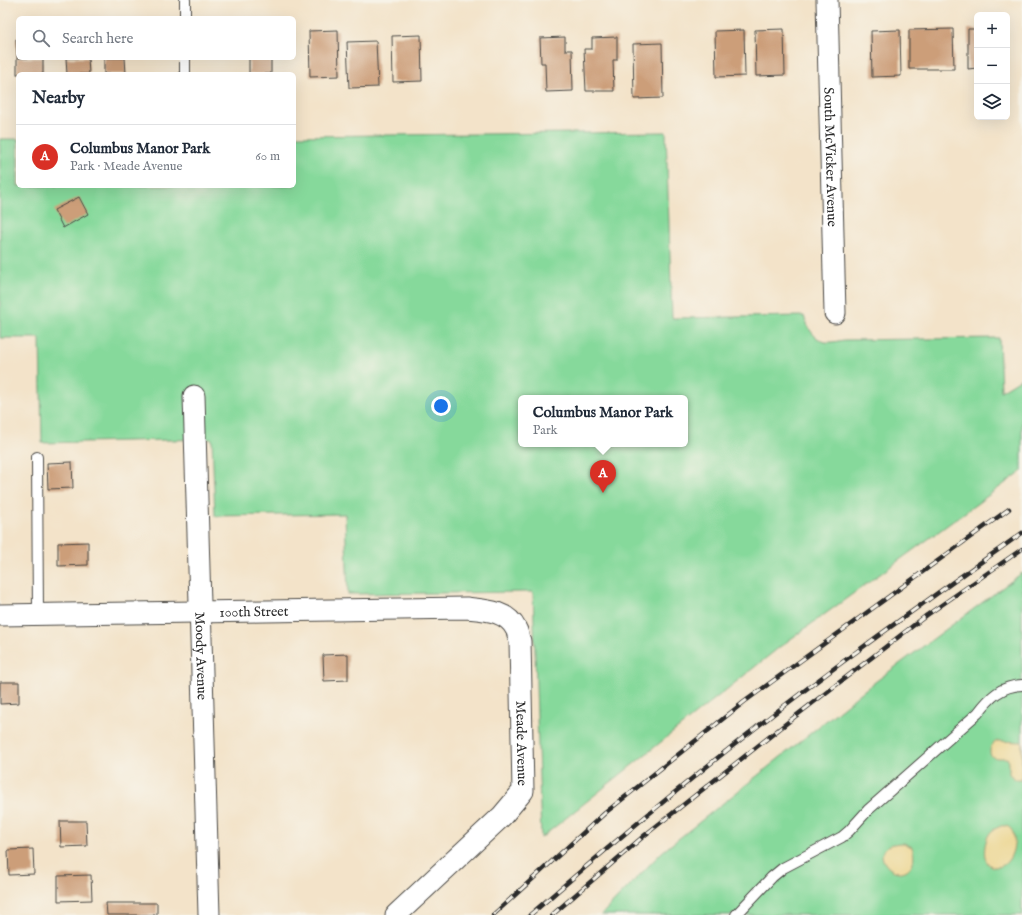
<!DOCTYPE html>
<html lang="en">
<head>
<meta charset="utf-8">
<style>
  :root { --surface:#fff; --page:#f2f2f3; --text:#1f2937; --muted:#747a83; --line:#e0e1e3; --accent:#d93025 }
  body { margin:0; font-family:"IM FELL English",serif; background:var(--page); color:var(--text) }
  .controls { position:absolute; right:12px; top:12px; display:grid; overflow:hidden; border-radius:6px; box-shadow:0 4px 16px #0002 }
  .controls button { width:36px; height:36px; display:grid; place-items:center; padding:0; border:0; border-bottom:1px solid var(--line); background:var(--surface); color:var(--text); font:20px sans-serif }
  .you { position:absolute; left:441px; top:406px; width:14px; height:14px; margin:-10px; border:3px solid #fff; border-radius:50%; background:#1a73e8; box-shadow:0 0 0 6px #1a73e833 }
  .badge { display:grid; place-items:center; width:26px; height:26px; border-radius:50%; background:var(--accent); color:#fff; font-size:13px; font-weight:700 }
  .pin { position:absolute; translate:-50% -33px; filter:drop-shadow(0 1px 2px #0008) }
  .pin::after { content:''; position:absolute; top:21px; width:14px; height:12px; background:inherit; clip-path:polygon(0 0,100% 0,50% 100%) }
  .popup { position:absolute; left:518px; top:395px; width:170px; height:52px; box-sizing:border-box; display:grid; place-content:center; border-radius:6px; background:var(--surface); filter:drop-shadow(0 1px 3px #0005); font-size:13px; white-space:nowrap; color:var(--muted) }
  .popup b { font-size:15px; color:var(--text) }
  .popup::after { content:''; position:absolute; left:50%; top:100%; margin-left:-8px; border:8px solid transparent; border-top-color:var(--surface) }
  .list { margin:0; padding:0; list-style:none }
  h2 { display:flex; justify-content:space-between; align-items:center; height:52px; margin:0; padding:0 16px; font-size:17px }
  h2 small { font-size:13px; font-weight:400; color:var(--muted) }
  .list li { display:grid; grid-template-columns:26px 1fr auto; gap:12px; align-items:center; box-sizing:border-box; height:64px; padding:0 16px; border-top:1px solid var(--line) }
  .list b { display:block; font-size:15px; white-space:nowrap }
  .list p { margin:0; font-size:13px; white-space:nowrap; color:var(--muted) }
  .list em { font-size:13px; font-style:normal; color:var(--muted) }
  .icon { flex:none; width:22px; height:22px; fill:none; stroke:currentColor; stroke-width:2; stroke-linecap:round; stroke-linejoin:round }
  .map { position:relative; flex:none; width:1022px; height:915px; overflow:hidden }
  .search { position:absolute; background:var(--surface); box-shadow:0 4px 16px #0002; left:16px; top:16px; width:280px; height:44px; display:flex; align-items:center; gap:10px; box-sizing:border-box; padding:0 14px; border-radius:6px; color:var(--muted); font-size:15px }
  .panel { position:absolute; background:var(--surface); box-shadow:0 4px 16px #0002; left:16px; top:72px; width:280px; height:116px; border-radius:6px }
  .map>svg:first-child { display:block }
  .green { fill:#86d99b; stroke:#588263; fill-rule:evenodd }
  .sand { fill:#eeda9e; stroke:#8c8264 }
  .building { fill:#cc9e79 }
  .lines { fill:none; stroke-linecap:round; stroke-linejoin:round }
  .lane-casing { stroke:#494743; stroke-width:12 }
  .street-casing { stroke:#494743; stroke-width:23 }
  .lane { stroke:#fff; stroke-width:10 }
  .street { stroke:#fff; stroke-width:21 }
  .rail-casing { stroke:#2b2b2b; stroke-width:4.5 }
  .rail { stroke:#f7f3e8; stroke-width:3; stroke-dasharray:9; stroke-linecap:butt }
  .labels { text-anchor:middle; stroke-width:3; stroke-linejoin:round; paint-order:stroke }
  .street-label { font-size:14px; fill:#2b2b2b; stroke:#f7f3e8 }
</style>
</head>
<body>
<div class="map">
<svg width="1022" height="915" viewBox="0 0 1022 915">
  <rect width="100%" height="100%" fill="#f7f3e8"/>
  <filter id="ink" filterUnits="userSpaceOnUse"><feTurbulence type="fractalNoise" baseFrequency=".025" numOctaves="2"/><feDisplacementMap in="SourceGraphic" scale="8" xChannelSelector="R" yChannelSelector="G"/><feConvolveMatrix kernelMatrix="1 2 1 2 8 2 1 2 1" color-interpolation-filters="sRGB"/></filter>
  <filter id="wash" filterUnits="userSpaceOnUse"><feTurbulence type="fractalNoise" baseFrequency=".012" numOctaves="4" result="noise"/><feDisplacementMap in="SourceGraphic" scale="16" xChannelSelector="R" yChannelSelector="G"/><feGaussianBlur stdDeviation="0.9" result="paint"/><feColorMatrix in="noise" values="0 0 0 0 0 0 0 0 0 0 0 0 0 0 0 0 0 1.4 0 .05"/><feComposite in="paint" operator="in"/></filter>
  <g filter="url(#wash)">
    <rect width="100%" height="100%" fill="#f3e3c9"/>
    <g class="green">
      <path d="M666,132L672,318L804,316C807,327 813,338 825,342C830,343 838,341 844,340L999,338L1001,391L1022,378V471L781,646L541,838L533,592L348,594L345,514L215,516L212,439L42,443L40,338H0V139H18V186H294V136ZM521,398H685V444H521Z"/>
      <path d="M1022,573V915H601L662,852L867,688Z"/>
    </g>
    <g class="sand">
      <path d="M998,741L1022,742V779H1015L1009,774V762L1007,758H997L991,756C988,749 992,743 998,741Z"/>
      <path d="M1001,826C1022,822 1016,865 998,867C980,869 983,842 990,833C993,829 997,828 1001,826Z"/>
      <path d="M904,843L912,847C914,853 915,861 911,866C895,888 859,843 904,843Z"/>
    </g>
    <g id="blocks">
      <g class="building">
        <path d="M784,29L785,75L756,76L755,30Z"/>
        <path d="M953,29L954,69H909V30Z"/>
        <path d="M968,29H977V68L968,69Z"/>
        <path d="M338,30L339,76L310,77L309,31Z"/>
        <path d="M744,30L745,76L716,77L715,31Z"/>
        <path d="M900,30L901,76L872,77L871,31Z"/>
        <path d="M421,35L422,81L393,82L392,36Z"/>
        <path d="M565,37V50H572L573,91L546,92L545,63H541L540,38Z"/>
        <path d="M617,37V60H613L614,91H586L584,49H592V38Z"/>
        <path d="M16,39H18V57H17Z"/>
        <path d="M376,41L378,87L349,88L347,42Z"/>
        <path d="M662,43L663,98L634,99L633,44Z"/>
        <rect x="17" y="58" width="26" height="16"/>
        <path d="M66,58H88L89,74H67Z"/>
        <path d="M104,58H125L126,74H104Z"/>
        <rect x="249" y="58" width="22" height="16"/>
        <path d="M79,197L88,214L63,228L54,210Z"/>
        <path d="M72,462L73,488L48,489L47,463Z"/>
        <path d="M88,542V565L58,566V543Z"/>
        <path d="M348,654V680L324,681L323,655Z"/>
        <path d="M0,682H19V703L0,704Z"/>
        <path d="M60,821H86L87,846L61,847Z"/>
        <path d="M33,849L34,874L9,875L8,850Z"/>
        <path d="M91,875L92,900L58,901V876Z"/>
        <path d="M106,903H157V915H107Z"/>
      </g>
    </g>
  </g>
  <g filter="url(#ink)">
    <use href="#blocks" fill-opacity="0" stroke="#494743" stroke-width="1"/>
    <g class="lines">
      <g class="lane-casing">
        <g id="lane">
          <path d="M185,0V18"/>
          <path d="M185,74V58"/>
          <path d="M37,457L38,615"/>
          <path d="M736,915L772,877L783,868L842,837L849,831L868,810L978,713C990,697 1001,686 1022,685"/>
        </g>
      </g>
      <g class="street-casing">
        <g id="street">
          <path id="s1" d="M827,0L835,313"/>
          <path id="s2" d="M194,396L209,915"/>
          <path id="s3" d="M0,615L466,608C484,610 507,610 516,629C518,632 518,637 520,641L523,791L502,816L396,915"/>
        </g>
      </g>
      <use href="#lane" class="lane"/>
      <use href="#street" class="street"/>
      <g class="rail-casing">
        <g id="rail">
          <path d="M493,915L605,813L744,702L1009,509"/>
          <path d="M530,915C600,854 671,794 744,737C834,666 928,600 1022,533"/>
          <path d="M552,915L645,835L797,715L927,615L1022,549"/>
        </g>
      </g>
      <use href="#rail" class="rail"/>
    </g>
  </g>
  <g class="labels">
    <g class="street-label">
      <text dy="5" stroke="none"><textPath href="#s1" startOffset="157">South McVicker Avenue</textPath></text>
      <text dy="5" stroke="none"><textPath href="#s3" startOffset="254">100th Street</textPath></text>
      <text dy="5" stroke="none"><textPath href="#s2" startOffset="260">Moody Avenue</textPath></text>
      <text dy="5" stroke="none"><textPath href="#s3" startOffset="638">Meade Avenue</textPath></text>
    </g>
  </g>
</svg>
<div class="controls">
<button>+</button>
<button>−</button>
<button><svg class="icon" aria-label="layers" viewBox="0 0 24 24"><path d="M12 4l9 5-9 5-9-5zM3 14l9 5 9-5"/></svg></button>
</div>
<div class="you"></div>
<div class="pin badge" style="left:603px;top:493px">A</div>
<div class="popup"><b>Columbus Manor Park</b>Park</div>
<div class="search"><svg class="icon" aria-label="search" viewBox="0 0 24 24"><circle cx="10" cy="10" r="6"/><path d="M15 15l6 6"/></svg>Search here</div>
<section class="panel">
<h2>Nearby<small></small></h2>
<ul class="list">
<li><span class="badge">A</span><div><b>Columbus Manor Park</b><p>Park · Meade Avenue</p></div><em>60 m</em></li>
</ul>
</section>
</div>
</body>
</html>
